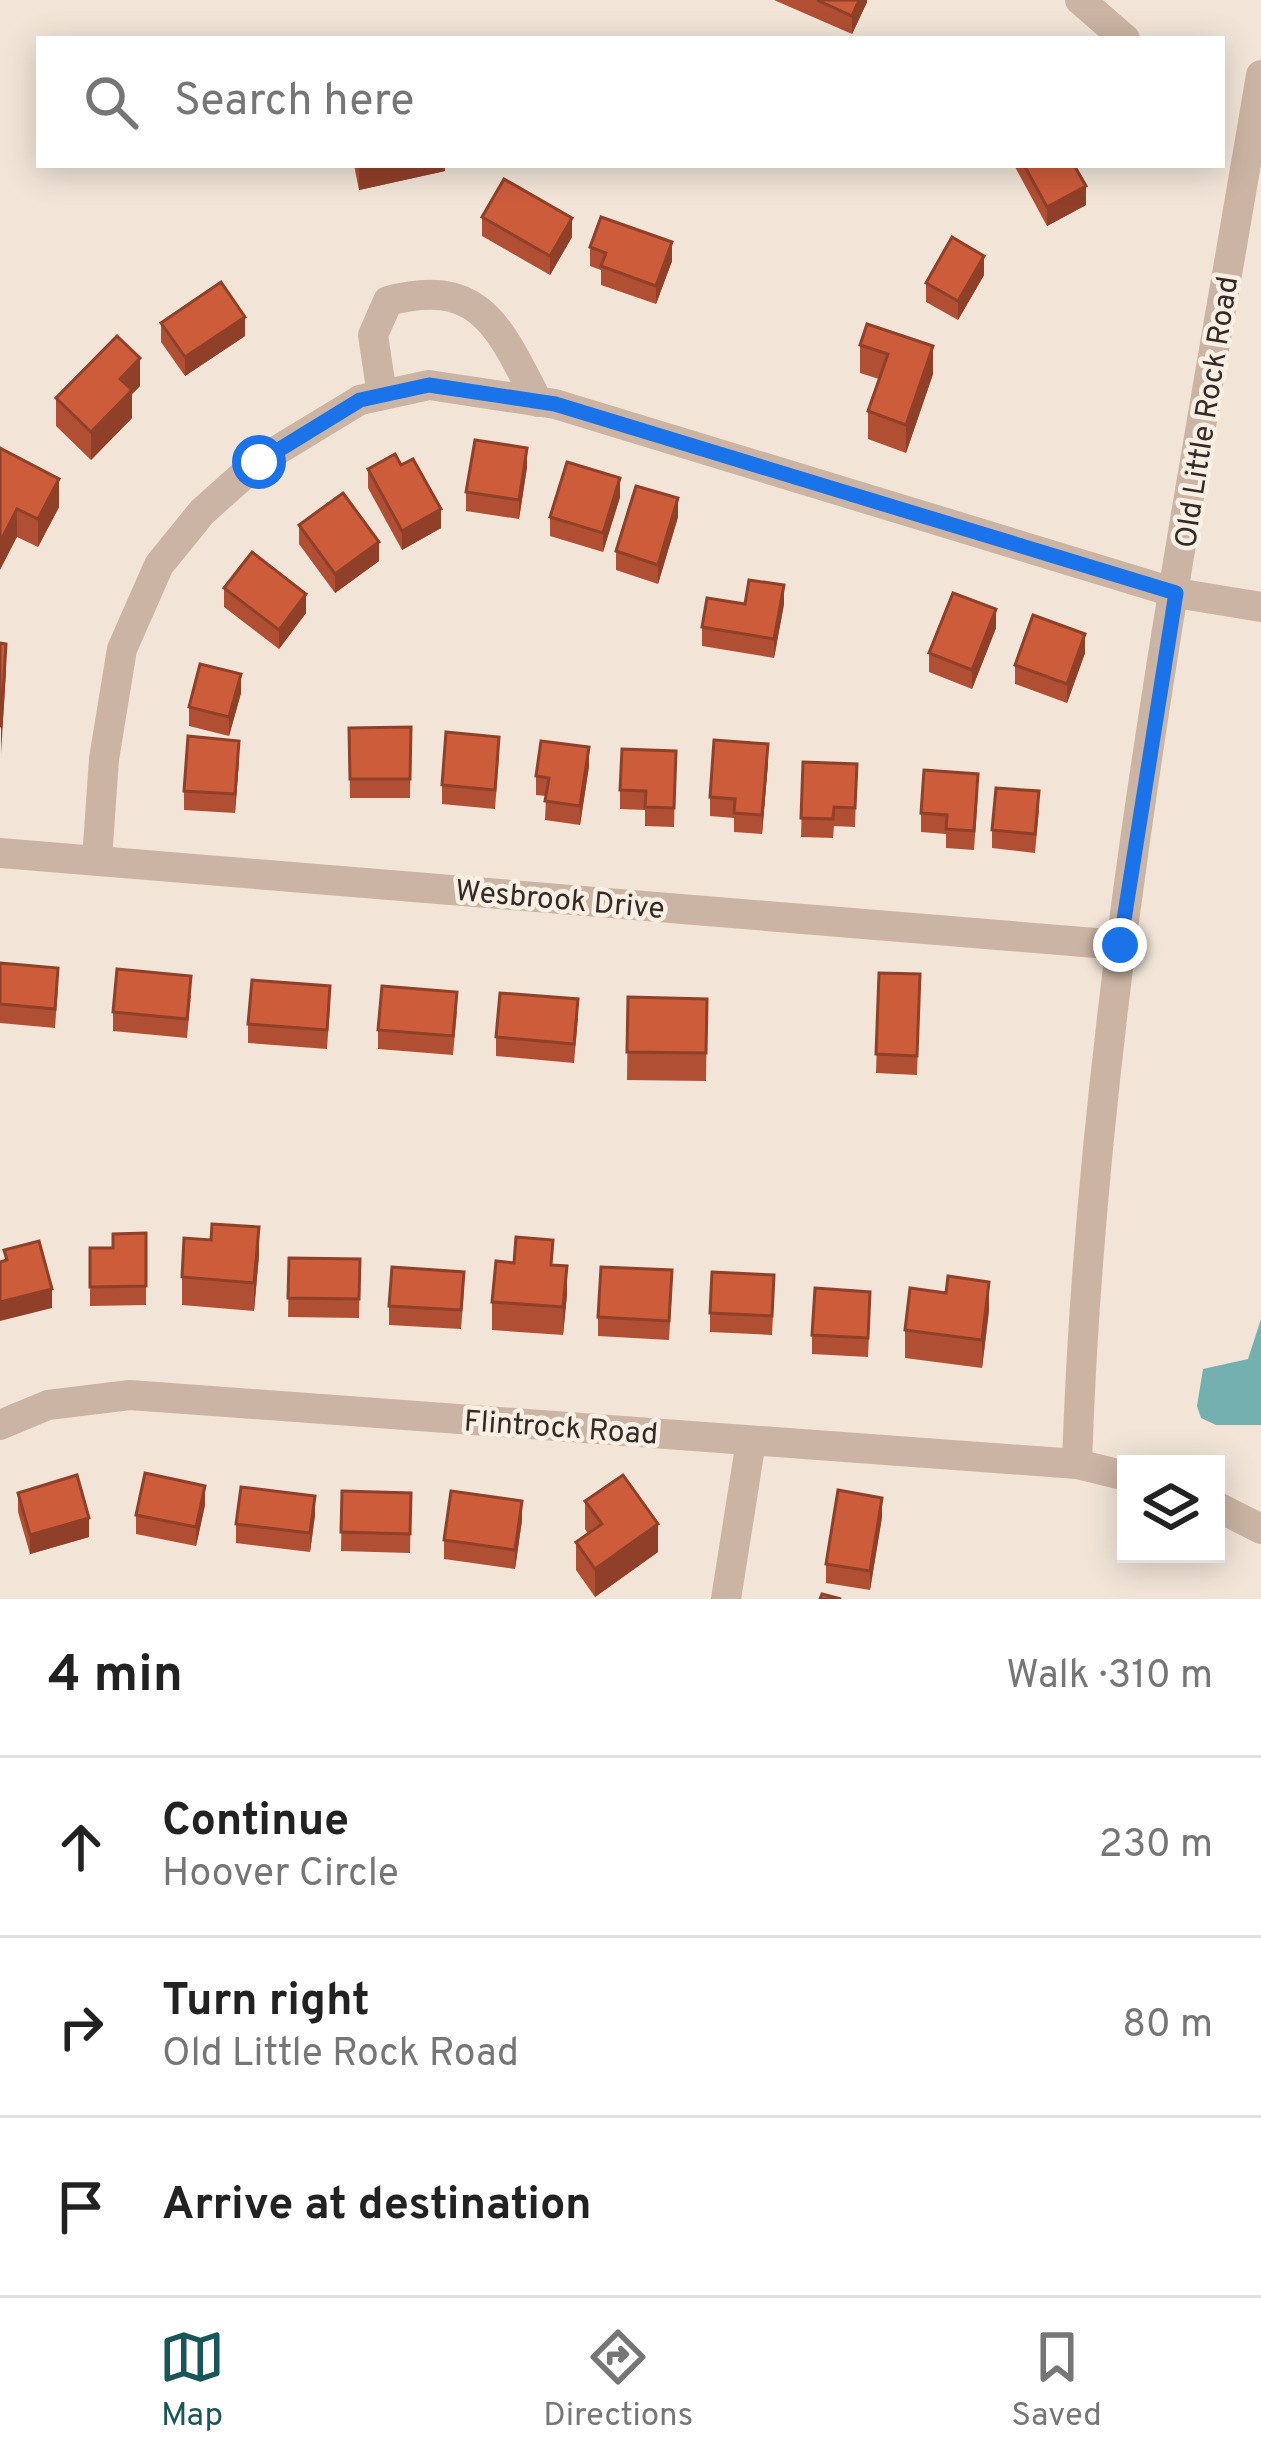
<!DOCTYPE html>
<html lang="en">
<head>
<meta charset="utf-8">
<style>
  :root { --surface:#fff; --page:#f6f6f6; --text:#222; --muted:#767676; --line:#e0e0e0; --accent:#195659 }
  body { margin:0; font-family:Overpass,sans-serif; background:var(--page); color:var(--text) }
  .controls { position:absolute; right:36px; bottom:36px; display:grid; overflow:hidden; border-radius:0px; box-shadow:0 6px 30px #0003 }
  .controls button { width:108px; height:108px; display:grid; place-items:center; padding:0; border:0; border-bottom:3px solid var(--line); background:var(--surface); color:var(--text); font:60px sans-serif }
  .stop { position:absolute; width:36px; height:36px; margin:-27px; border:9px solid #1a73e8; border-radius:50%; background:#fff }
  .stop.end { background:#1a73e8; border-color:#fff; box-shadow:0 3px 12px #0008 }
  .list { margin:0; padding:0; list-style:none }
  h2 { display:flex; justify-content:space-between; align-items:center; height:156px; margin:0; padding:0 48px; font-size:51px }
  h2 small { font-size:39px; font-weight:400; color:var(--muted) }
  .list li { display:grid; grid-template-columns:78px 1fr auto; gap:36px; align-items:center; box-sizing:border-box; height:180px; padding:0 48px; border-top:3px solid var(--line) }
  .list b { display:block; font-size:45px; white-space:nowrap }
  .list p { margin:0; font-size:39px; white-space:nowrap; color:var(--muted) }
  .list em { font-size:39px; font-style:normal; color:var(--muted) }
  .icon { flex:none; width:66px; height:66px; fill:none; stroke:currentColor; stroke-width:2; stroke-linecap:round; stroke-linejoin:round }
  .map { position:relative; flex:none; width:1261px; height:1599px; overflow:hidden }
  .search { position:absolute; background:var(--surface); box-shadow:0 6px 30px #0003; left:36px; right:36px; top:36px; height:132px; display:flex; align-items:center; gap:30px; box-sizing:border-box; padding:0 42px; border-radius:0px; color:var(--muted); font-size:45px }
  .sheet { height:696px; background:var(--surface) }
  nav { display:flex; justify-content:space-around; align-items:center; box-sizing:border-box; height:168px; border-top:3px solid var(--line); background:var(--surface); font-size:33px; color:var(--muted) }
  nav a { display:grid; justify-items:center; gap:6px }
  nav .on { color:var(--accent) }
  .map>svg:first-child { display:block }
  .water { fill:#75b0b1 }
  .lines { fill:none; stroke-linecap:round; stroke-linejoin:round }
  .minor { stroke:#cbb4a3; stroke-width:30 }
  .wall { fill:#b04f33 }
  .shaded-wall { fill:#904029 }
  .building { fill:#cd5c3b; stroke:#904029; stroke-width:3 }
  .route { stroke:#1a73e8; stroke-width:15 }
  .labels { text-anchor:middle; stroke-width:9; stroke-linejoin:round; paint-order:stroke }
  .street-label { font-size:30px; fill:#352a26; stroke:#faefe4 }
</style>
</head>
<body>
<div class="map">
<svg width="1261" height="1599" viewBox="0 0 1261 1599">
  <rect width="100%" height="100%" fill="#f2e5d8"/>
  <path class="water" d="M1261,1319V1425H1216L1201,1418L1197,1406L1203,1369L1248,1359Z"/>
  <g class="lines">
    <g class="minor">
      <path d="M1080,0L1125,39"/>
      <path d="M382,395L373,335L388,301C481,276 500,329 538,402"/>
      <path d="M0,853L1120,945"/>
      <path d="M97,860L104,759L122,649L159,565L202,512L258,462L360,400L429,385L555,404L1176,593L1261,607"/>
      <path d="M0,1425L48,1405L130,1395L1077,1464L1126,1476"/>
      <path d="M1077,1464C1092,997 1184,535 1261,75"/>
      <path d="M1216,1506L1261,1529"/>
      <path d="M726,1599L751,1441"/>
    </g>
  </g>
  <g class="wall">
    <path d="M774,0H867V2L852,34Z"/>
    <path d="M354,165H445V171L359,190Z"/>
    <path d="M1014,165H1074L1086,205L1047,226Z"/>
    <path d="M482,217L572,237L550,275L482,236Z"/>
    <path d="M590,247L672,261L656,304L601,285V270L590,266Z"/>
    <path d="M984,275L958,320L926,302V283Z"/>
    <path d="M161,323L245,336L185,376L161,342Z"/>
    <path d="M867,324L933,374L906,453L868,439V411L879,379L860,373V345Z"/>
    <path d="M140,386L132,394V418L91,460L56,426V398Z"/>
    <path d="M0,448L59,507L38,547L17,537Z"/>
    <path d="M527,467L519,519L466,511V492Z"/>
    <path d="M368,469L441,528L402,550L368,488Z"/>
    <path d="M620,497L603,552L550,536V517Z"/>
    <path d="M678,517L658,584L616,570V551Z"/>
    <path d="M299,525L379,561L335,593L299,544Z"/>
    <path d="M224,588L306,613L279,649L224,607Z"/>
    <path d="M745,604H784L774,658L702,646V627Z"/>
    <path d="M996,628L972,689L929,672V653Z"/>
    <path d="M1085,653L1067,703L1015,684V665Z"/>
    <path d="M241,693L229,736L189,726V707Z"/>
    <path d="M411,727L410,798H350L349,728Z"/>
    <path d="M676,751L674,827L645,826V810L620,809V790Z"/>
    <path d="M499,756L495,809L442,804V785Z"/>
    <path d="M239,760L235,813L184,810V791Z"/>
    <path d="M803,762L857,764L855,827L834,826L833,838L801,837Z"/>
    <path d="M768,763L762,834L734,832V818L710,816V797Z"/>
    <path d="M589,766L580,825L545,820L546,796L536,795V776Z"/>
    <path d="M978,793L974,850L946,848V834L921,832V813Z"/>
    <path d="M1039,810L1035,853L992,848V830Z"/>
    <path d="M0,963L58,987L55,1028L0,1023Z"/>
    <path d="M879,973L920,974L917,1075L876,1073Z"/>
    <path d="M191,995L187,1038L113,1031V1012Z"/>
    <path d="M628,997L707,999L706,1081L627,1080Z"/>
    <path d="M330,1005L327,1049L248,1043V1024Z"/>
    <path d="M457,1011L453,1055L378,1049V1030Z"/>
    <path d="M578,1018L574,1063L496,1056V1037Z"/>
    <path d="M146,1233V1305L90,1306V1248H113Z"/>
    <path d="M259,1255L254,1311L182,1305V1277Z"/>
    <path d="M289,1258L360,1259L359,1318L288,1317Z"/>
    <path d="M553,1265L567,1294L563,1335L492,1330V1302Z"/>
    <path d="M672,1289L669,1340L598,1336V1317Z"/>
    <path d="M464,1291L461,1329L389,1325V1306Z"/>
    <path d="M774,1294L772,1335L710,1332V1313Z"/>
    <path d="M989,1310L982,1368L905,1358V1330Z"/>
    <path d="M870,1311L868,1357L812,1354V1335Z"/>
    <path d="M342,1491L411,1493L410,1553L341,1551Z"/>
    <path d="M18,1493L89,1537L30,1554L18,1512Z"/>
    <path d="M585,1501L658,1552L595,1597L576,1570V1542L588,1534L585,1529Z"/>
    <path d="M205,1505L196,1546L136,1534V1515Z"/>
    <path d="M315,1515L310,1552L236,1543V1524Z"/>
    <path d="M882,1517L870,1590L826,1583V1564Z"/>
    <path d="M522,1520L515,1569L444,1559V1540Z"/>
  </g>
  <g class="shaded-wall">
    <path d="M859,0H867V2L852,34V16Z"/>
    <path d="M359,165H445V171L359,190Z"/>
    <path d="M1086,186V205L1047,226V207Z"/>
    <path d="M572,218V237L550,275V256Z"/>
    <path d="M672,242V261L656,304V286Z"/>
    <path d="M984,256V275L958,320V301Z"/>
    <path d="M245,317V336L185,376V357Z"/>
    <path d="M933,346V374L906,453V425Z"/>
    <path d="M140,358V386L132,394V418L91,460V432L120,379Z"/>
    <path d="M527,448V467L519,519V500Z"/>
    <path d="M620,478V497L603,552V533Z"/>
    <path d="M59,479V507L38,547V519Z"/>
    <path d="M678,498V517L658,584V565Z"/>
    <path d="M17,509V537L0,570V542Z"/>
    <path d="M441,509V528L402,550V531Z"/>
    <path d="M379,542V561L335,593V574Z"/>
    <path d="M784,585V604L774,658V639Z"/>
    <path d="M306,594V613L279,649V630Z"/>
    <path d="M996,609V628L972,689V670Z"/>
    <path d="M1085,634V653L1067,703V684Z"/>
    <path d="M6,644V672L1,754V726Z"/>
    <path d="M241,674V693L229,736V717Z"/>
    <path d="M239,741V760L235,813V794Z"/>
    <path d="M768,744V763L762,834V815Z"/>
    <path d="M589,747V766L580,825V806Z"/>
    <path d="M259,1227V1255L254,1311V1283Z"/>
    <path d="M567,1266V1294L563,1335V1307Z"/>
    <path d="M989,1282V1310L982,1368V1340Z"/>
    <path d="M52,1289V1308L0,1321V1302Z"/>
    <path d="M205,1486V1505L196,1546V1527Z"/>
    <path d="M315,1496V1515L310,1552V1533Z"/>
    <path d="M882,1498V1517L870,1590V1571Z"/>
    <path d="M522,1501V1520L515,1569V1550Z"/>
    <path d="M89,1518V1537L30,1554V1535Z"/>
    <path d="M658,1524V1552L595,1597V1569Z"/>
  </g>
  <g class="building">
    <path d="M817,0H859L852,16Z"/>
    <path d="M1024,165H1074L1086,186L1047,207Z"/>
    <path d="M504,179L572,218L550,256L482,217Z"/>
    <path d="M601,217L672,242L656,286L601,266L606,253L590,247Z"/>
    <path d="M952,237L984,256L958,301L926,283Z"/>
    <path d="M221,282L245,317L185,357L161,323Z"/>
    <path d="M867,324L933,346L906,425L868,411L888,354L860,345Z"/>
    <path d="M117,336L140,358L120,379L132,390L91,432L56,398Z"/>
    <path d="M475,440L527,448L519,500L466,492Z"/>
    <path d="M0,448L59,479L38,519L17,509L0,542Z"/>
    <path d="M395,454L401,465L413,459L441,509L402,531L368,469Z"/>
    <path d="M567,462L620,478L603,533L550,517Z"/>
    <path d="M636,486L678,498L658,565L616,551Z"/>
    <path d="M343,493L379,542L335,574L299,525Z"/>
    <path d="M252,552L306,594L279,630L224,588Z"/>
    <path d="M749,580L784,585L774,639L702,627L707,598L745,604Z"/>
    <path d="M953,593L996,609L972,670L929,653Z"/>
    <path d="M1033,615L1085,634L1067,684L1015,665Z"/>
    <path d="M0,643L6,644L1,726H0Z"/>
    <path d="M200,664L241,674L229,717L189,707Z"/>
    <path d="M411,727L410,779H350L349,728Z"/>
    <path d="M446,732L499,737L495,790L442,785Z"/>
    <path d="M188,736L239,741L235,794L184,791Z"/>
    <path d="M714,740L768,744L762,815L734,813L735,799L710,797Z"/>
    <path d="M541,741L589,747L580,806L545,801L549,778L536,776Z"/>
    <path d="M622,749L676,751L674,808L645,807L646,791L620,790Z"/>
    <path d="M803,762L857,764L855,808L834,807L833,819L801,818Z"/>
    <path d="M924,770L978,774L974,831L946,829L947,815L921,813Z"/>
    <path d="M996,788L1039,791L1035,834L992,830Z"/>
    <path d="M0,963L58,968L55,1009L0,1004Z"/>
    <path d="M117,969L191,976L187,1019L113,1012Z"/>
    <path d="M879,973L920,974L917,1056L876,1054Z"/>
    <path d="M252,980L330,986L327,1030L248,1024Z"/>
    <path d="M382,986L457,992L453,1036L378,1030Z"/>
    <path d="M500,993L578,999L574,1044L496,1037Z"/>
    <path d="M628,997L707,999L706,1053L627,1052Z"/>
    <path d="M212,1224L259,1227L254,1283L182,1277L184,1238L211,1240Z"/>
    <path d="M146,1233V1286L90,1287V1248H113V1234Z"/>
    <path d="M516,1237L553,1240L551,1265L567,1266L563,1307L492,1302L496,1261L514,1263Z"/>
    <path d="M39,1241L52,1289L0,1302V1262L7,1260L4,1250Z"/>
    <path d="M289,1258L360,1259L359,1299L288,1298Z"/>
    <path d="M392,1267L464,1272L461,1310L389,1306Z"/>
    <path d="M601,1267L672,1270L669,1321L598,1317Z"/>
    <path d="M712,1272L774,1275L772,1316L710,1313Z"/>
    <path d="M948,1276L989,1282L982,1340L905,1330L910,1288L946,1293Z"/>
    <path d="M815,1288L870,1292L868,1338L812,1335Z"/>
    <path d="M145,1473L205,1486L196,1527L136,1515Z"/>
    <path d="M77,1475L89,1518L30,1535L18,1493Z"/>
    <path d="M623,1475L658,1524L595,1569L576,1542L602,1524L585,1501Z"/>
    <path d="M241,1487L315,1496L310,1533L236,1524Z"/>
    <path d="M838,1490L882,1498L870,1571L826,1564Z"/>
    <path d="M342,1491L411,1493L410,1534L341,1532Z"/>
    <path d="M451,1491L522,1501L515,1550L444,1540Z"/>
    <path d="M822,1594L841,1599H820Z"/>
  </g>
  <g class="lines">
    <path class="route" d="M259,462L360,400L429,385L555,404L1176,593L1120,945"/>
  </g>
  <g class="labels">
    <g class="street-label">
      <text transform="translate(1206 412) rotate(-81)" y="10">Old Little Rock Road</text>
      <text transform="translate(560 899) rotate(5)" y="10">Wesbrook Drive</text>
      <text transform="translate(561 1427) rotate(4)" y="10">Flintrock Road</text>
    </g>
  </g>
</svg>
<div class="controls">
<button><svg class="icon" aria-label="layers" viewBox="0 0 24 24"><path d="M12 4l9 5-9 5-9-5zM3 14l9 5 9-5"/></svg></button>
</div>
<div class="stop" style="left:259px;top:462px"></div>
<div class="stop end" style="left:1120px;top:945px"></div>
<div class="search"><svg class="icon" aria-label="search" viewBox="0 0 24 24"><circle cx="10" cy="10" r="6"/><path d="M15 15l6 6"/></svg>Search here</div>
</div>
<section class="sheet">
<h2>4 min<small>Walk · 310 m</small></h2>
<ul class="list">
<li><svg class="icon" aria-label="ahead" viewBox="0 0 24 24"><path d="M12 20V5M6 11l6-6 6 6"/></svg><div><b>Continue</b><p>Hoover Circle</p></div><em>230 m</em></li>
<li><svg class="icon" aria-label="right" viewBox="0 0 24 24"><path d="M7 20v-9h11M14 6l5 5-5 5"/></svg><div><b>Turn right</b><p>Old Little Rock Road</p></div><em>80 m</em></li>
<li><svg class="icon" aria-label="arrive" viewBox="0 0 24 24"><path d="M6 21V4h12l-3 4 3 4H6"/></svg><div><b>Arrive at destination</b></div></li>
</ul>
</section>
<nav>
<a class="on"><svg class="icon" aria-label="map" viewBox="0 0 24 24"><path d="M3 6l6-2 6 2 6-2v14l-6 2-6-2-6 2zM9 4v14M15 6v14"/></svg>Map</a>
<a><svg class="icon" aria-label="directions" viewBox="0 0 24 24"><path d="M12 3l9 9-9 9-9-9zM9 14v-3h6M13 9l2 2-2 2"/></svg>Directions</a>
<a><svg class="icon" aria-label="saved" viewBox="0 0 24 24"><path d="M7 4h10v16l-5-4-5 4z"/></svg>Saved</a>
</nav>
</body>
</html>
